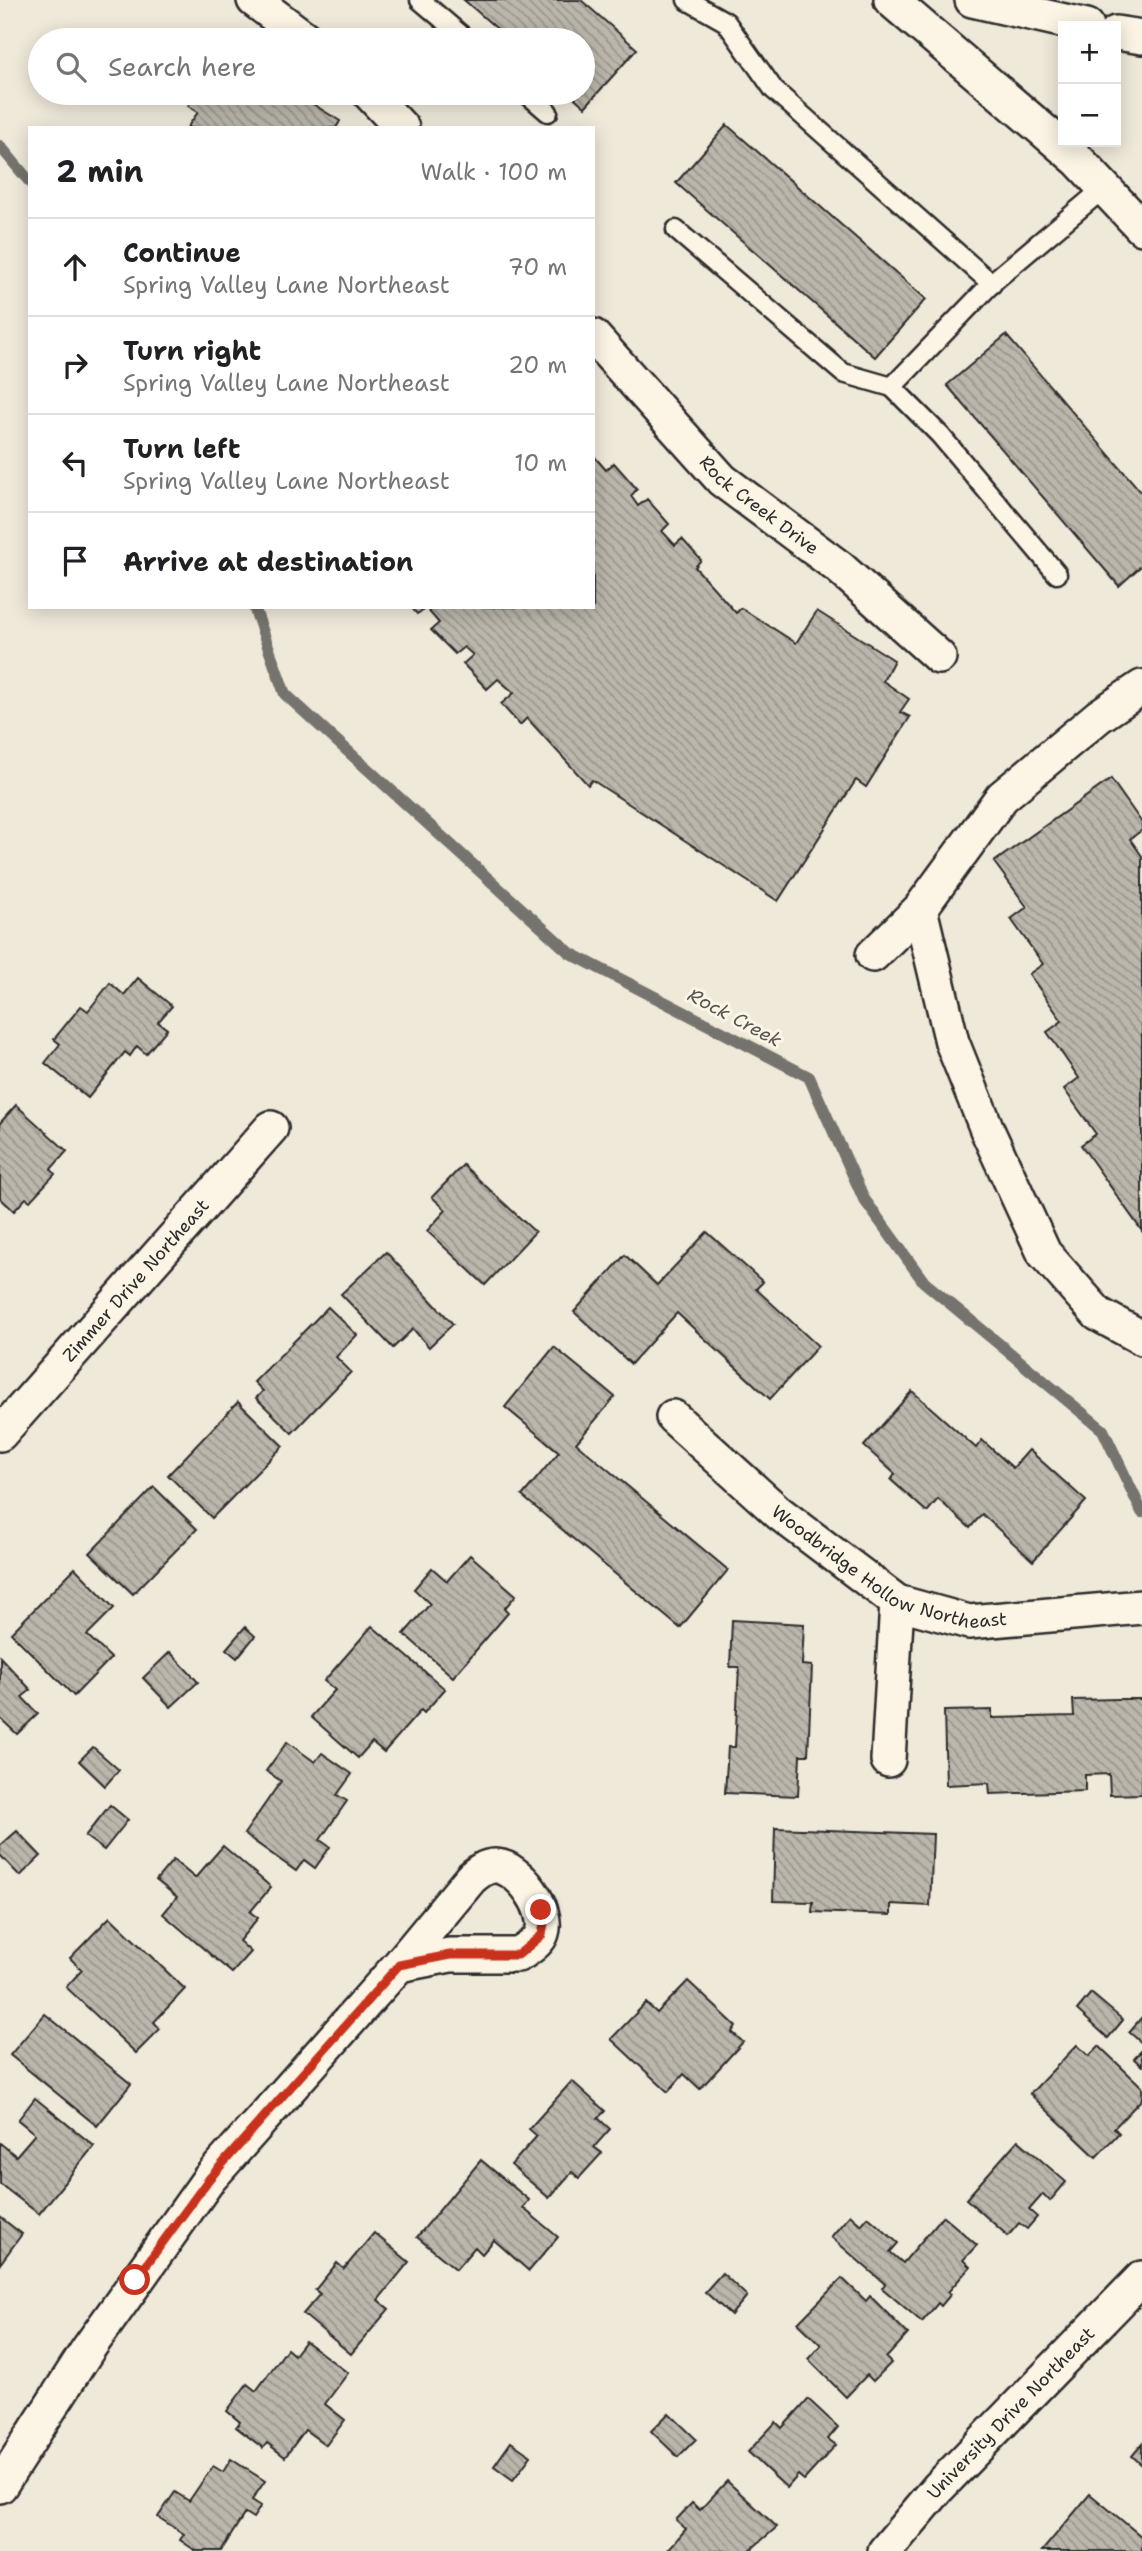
<!DOCTYPE html>
<html lang="en">
<head>
<meta charset="utf-8">
<style>
  :root { --surface:#fff; --page:#f2f2f2; --text:#202124; --muted:#757577; --line:#e0e0e0 }
  body { margin:0; font-family:"Shantell Sans",sans-serif; background:var(--page); color:var(--text) }
  .controls { position:absolute; right:21px; top:21px; display:grid; overflow:hidden; border-radius:0px; box-shadow:0 4px 18px #0003 }
  .controls button { width:63px; height:63px; display:grid; place-items:center; padding:0; border:0; border-bottom:2px solid var(--line); background:var(--surface); color:var(--text); font:35px sans-serif }
  .stop { position:absolute; width:21px; height:21px; margin:-16px; border:5px solid #c8321e; border-radius:50%; background:#fff }
  .stop.end { background:#c8321e; border-color:#fff; box-shadow:0 2px 7px #0008 }
  .list { margin:0; padding:0; list-style:none }
  h2 { display:flex; justify-content:space-between; align-items:center; height:91px; margin:0; padding:0 28px; font-size:30px }
  h2 small { font-size:23px; font-weight:400; color:var(--muted) }
  .list li { display:grid; grid-template-columns:46px 1fr auto; gap:21px; align-items:center; box-sizing:border-box; height:98px; padding:0 28px; border-top:2px solid var(--line) }
  .list b { display:block; font-size:26px; white-space:nowrap }
  .list p { margin:0; font-size:23px; white-space:nowrap; color:var(--muted) }
  .list em { font-size:23px; font-style:normal; color:var(--muted) }
  .icon { flex:none; width:38px; height:38px; fill:none; stroke:currentColor; stroke-width:2; stroke-linecap:round; stroke-linejoin:round }
  .map { position:relative; flex:none; width:1142px; height:2551px; overflow:hidden }
  .search { position:absolute; background:var(--surface); box-shadow:0 4px 18px #0003; left:28px; top:28px; width:567px; height:77px; display:flex; align-items:center; gap:18px; box-sizing:border-box; padding:0 24px; border-radius:38px; color:var(--muted); font-size:26px }
  .panel { position:absolute; background:var(--surface); box-shadow:0 4px 18px #0003; left:28px; top:126px; width:567px; height:483px; border-radius:0px }
  .map>svg:first-child { display:block }
  .lines { fill:none; stroke-linecap:round; stroke-linejoin:round }
  .stream { stroke:#75736d; stroke-width:12 }
  .building { fill:url(#building-back-hatch); stroke:#2b2b2b; stroke-width:2 }
  .service-casing { stroke:#2b2b2b; stroke-width:23 }
  .minor-casing { stroke:#2b2b2b; stroke-width:38 }
  .service { stroke:#fcf5e5; stroke-width:18 }
  .minor { stroke:#fcf5e5; stroke-width:33 }
  .route { stroke:#c8321e; stroke-width:9 }
  .labels { text-anchor:middle; stroke-width:6; stroke-linejoin:round; paint-order:stroke }
  .street-label { font-size:18px; fill:#2b2b2b; stroke:#fcf5e5 }
  .water-label { font-size:19px; font-style:italic; fill:#565552; stroke:#fcf5e5 }
</style>
</head>
<body>
<div class="map">
<svg width="1142" height="2551" viewBox="0 0 1142 2551">
  <defs>
    <pattern id="building-back-hatch" width="6" height="6" patternUnits="userSpaceOnUse" patternTransform="scale(1.75)"><rect width="6" height="6" fill="#bcb7ac"/><path d="M-1 5l2 2M0 0l6 6M5-1l2 2" fill="none" stroke="#99958c"/></pattern>
  </defs>
  <rect width="100%" height="100%" fill="#efe9da"/>
  <filter id="ink" filterUnits="userSpaceOnUse"><feTurbulence type="fractalNoise" baseFrequency=".0143" numOctaves="2"/><feDisplacementMap in="SourceGraphic" scale="14" xChannelSelector="R" yChannelSelector="G"/><feConvolveMatrix kernelMatrix="1 2 1 2 8 2 1 2 1" color-interpolation-filters="sRGB"/></filter>
  <g filter="url(#ink)">
    <g class="lines">
      <g class="stream">
        <path d="M0,146L30,182"/>
        <path d="M254,607L285,694L570,953L809,1077L864,1199L924,1282L1103,1430L1142,1512"/>
      </g>
    </g>
    <g class="building">
      <path d="M464,0H581L637,49L585,107L569,93H583V40H510Z"/>
      <path d="M196,93H313L308,101L340,121L336,128H187L198,112L188,106Z"/>
      <path d="M727,125L926,299L875,357L676,183Z"/>
      <path d="M1006,335L1142,493V565L1119,586L947,385Z"/>
      <path d="M593,455L606,470L614,463L637,489L631,496L638,506L647,499L669,524L662,531L675,545L682,539L701,560L695,567L736,613L741,608L796,643L817,611L894,660L883,681L909,699L900,712L910,717L866,787L856,780L778,901L592,780L588,785L527,718L520,725L501,704L514,693L498,679L487,689L463,664L473,655L464,647L455,654L431,630L439,623L426,608L417,614L411,607H593Z"/>
      <path d="M1111,779L1142,823V830L1130,839L1142,856V1231L1081,1145L1096,1134L1064,1089L1079,1078L1047,1032L1062,1021L1029,974L1043,964L1011,919L1027,907L994,862Z"/>
      <path d="M138,978L172,1006L158,1022L167,1029L146,1054L137,1046L130,1056L125,1052L88,1098L45,1063L60,1044L54,1039L81,1006L88,1011L110,983L124,995Z"/>
      <path d="M16,1105L67,1151L51,1169L55,1174L30,1201L26,1198L14,1211L0,1198V1123Z"/>
      <path d="M463,1165L535,1232L485,1285L427,1231L446,1210L432,1197Z"/>
      <path d="M707,1232L763,1282L756,1289L818,1346L770,1399L677,1313L631,1364L574,1312L625,1255L657,1285Z"/>
      <path d="M386,1252L453,1324L429,1347L413,1329L393,1348L341,1294Z"/>
      <path d="M328,1307L357,1335L336,1357L351,1372L292,1433L256,1398L263,1391L254,1382Z"/>
      <path d="M554,1347L615,1397L576,1443L728,1570L680,1628L522,1496L559,1452L505,1407Z"/>
      <path d="M912,1391L976,1448L982,1440L1013,1468L1029,1450L1086,1501L1033,1561L982,1514L970,1528L938,1499L927,1512L891,1480L895,1474L864,1446Z"/>
      <path d="M238,1402L283,1446L212,1518L168,1475Z"/>
      <path d="M154,1487L197,1529L133,1594L90,1553Z"/>
      <path d="M470,1555L516,1595L504,1609L508,1613L453,1677L404,1634L430,1604L414,1589L432,1568L447,1581Z"/>
      <path d="M75,1568L114,1608L87,1635L111,1658L74,1696L11,1633Z"/>
      <path d="M732,1620L804,1624L802,1665L812,1666L808,1755H800L798,1796L725,1793L728,1747H735L739,1667H730Z"/>
      <path d="M372,1626L445,1689L424,1713L421,1710L384,1752L372,1742L358,1758L311,1717L335,1690L324,1681Z"/>
      <path d="M245,1627L255,1636L237,1658L226,1649Z"/>
      <path d="M170,1652L198,1682L171,1707L143,1678Z"/>
      <path d="M0,1657L31,1690L22,1697L38,1714L17,1734L0,1718Z"/>
      <path d="M1119,1699H1142V1794L1110,1795L1109,1774L1085,1775V1791L990,1794L989,1783L946,1785L944,1711L992,1710V1718L1074,1716L1073,1700Z"/>
      <path d="M287,1742L315,1762L322,1753L352,1774L337,1795L347,1801L320,1840L330,1847L315,1868L304,1860L296,1871L244,1834L281,1781L266,1771Z"/>
      <path d="M93,1747L119,1770L105,1786L79,1761Z"/>
      <path d="M110,1805L128,1820L104,1850L85,1836Z"/>
      <path d="M775,1828L933,1834L930,1906L891,1904V1915L812,1912L813,1902L773,1901Z"/>
      <path d="M17,1831L41,1856L20,1876L0,1855V1846Z"/>
      <path d="M223,1846L271,1887L250,1912L258,1918L239,1941L251,1952L232,1973L163,1914L177,1897L156,1880L173,1860L195,1878Z"/>
      <path d="M110,1917L185,1989L154,2022L160,2029L136,2053L66,1987L82,1970L70,1958Z"/>
      <path d="M688,1981L736,2026L732,2032L743,2042L700,2089L684,2074L668,2092L611,2039L646,2003L657,2013Z"/>
      <path d="M1091,1993L1123,2020L1108,2038L1077,2010Z"/>
      <path d="M45,2014L131,2084L97,2126L10,2055Z"/>
      <path d="M1142,2017V2043L1129,2032Z"/>
      <path d="M1077,2045L1089,2056L1099,2046L1142,2087V2099L1114,2128L1119,2133L1096,2157L1030,2094Z"/>
      <path d="M1142,2050V2066L1134,2059Z"/>
      <path d="M572,2081L605,2111L598,2118L610,2129L594,2147L602,2153L579,2178L572,2172L549,2198L511,2165L537,2136L529,2129Z"/>
      <path d="M35,2098L94,2146L39,2214L0,2184V2143L16,2156L35,2134L18,2120Z"/>
      <path d="M1018,2140L1066,2182L1050,2201L1043,2194L1029,2210L1037,2217L1027,2229L1019,2223L1008,2236L966,2199Z"/>
      <path d="M481,2160L529,2200L523,2208L558,2237L529,2271L494,2240L482,2254L475,2247L456,2269L417,2237Z"/>
      <path d="M850,2215L861,2225L868,2217L898,2243L890,2252L903,2263L943,2216L977,2245L963,2260L970,2267L948,2292L951,2294L941,2306L938,2303L922,2322L882,2288L885,2284L831,2237Z"/>
      <path d="M0,2217L22,2234L0,2264Z"/>
      <path d="M374,2233L409,2262L378,2300L389,2309L351,2354L303,2314L320,2294L315,2290L337,2263L344,2269Z"/>
      <path d="M722,2273L747,2296L731,2315L705,2292Z"/>
      <path d="M842,2278L866,2301L870,2296L908,2334L886,2358L891,2363L873,2381L867,2375L846,2397L808,2359L821,2345L798,2323Z"/>
      <path d="M305,2341L348,2373L325,2404L345,2420L326,2445L305,2430L285,2457L267,2443L263,2448L236,2427L240,2422L227,2411L247,2384L256,2391L287,2349L294,2355Z"/>
      <path d="M808,2399L838,2427L828,2439L836,2445L804,2480L798,2475L787,2488L748,2452L776,2422L782,2428Z"/>
      <path d="M669,2413L696,2439L678,2457L651,2431Z"/>
      <path d="M511,2442L531,2456L513,2480L494,2466Z"/>
      <path d="M1142,2444V2465L1132,2456Z"/>
      <path d="M231,2459L265,2481L252,2500L261,2506L253,2518L245,2513L221,2551H196L180,2540L184,2534L158,2517L175,2492L189,2501L213,2466L223,2472Z"/>
      <path d="M727,2481L777,2527L749,2551H667L686,2529L676,2520L692,2503L700,2510Z"/>
      <path d="M1090,2494L1142,2537V2551H1042Z"/>
    </g>
    <g class="lines">
      <g class="service-casing">
        <g id="service">
          <path d="M420,0L467,40"/>
          <path d="M687,0L726,22L774,90L992,284"/>
          <path d="M526,93L548,112"/>
          <path d="M676,230L843,373L892,387L995,280L1104,188"/>
          <path d="M892,387L940,435L1057,574"/>
        </g>
      </g>
      <g class="minor-casing">
        <g id="minor">
          <path d="M254,0L307,40"/>
          <path d="M891,0L1078,160L1142,228"/>
          <path d="M972,0L1087,26"/>
          <path d="M1116,33L1142,37"/>
          <path d="M369,93L402,128"/>
          <path id="s1" d="M593,336L722,480L840,568L939,657"/>
          <path d="M920,909L952,1042L988,1132L1044,1253L1098,1314L1142,1338"/>
          <path d="M873,955L920,909L1002,797L1099,716L1142,687"/>
          <path id="s2" d="M673,1417L779,1513L897,1602L969,1622L1142,1607"/>
          <path id="s3" d="M0,1434L271,1128"/>
          <path d="M888,1760L897,1602"/>
          <path d="M0,2486L88,2349L209,2179L399,1965L471,1878C478,1872 485,1866 495,1866C519,1866 550,1910 542,1933C539,1942 527,1950 518,1955H450L399,1965"/>
          <path id="s4" d="M885,2551L938,2488L1142,2278"/>
        </g>
      </g>
      <use href="#service" class="service"/>
      <use href="#minor" class="minor"/>
    </g>
  </g>
  <g class="lines" filter="url(#ink)">
    <path class="route" d="M135,2280L209,2179L399,1965L450,1955H518L542,1935L544,1923L541,1910"/>
  </g>
  <g class="labels">
    <g class="street-label">
      <text dy="6" stroke="none"><textPath href="#s1" startOffset="238">Rock Creek Drive</textPath></text>
      <text dy="6" stroke="none"><textPath href="#s3" startOffset="205">Zimmer Drive Northeast</textPath></text>
      <text dy="6" stroke="none"><textPath href="#s2" startOffset="270">Woodbridge Hollow Northeast</textPath></text>
      <text dy="6" stroke="none"><textPath href="#s4" startOffset="187">University Drive Northeast</textPath></text>
    </g>
    <g class="water-label">
      <text transform="translate(735 1017) rotate(28)" y="7">Rock Creek</text>
    </g>
  </g>
</svg>
<div class="controls">
<button>+</button>
<button>−</button>
</div>
<div class="stop" style="left:135px;top:2280px"></div>
<div class="stop end" style="left:541px;top:1910px"></div>
<div class="search"><svg class="icon" aria-label="search" viewBox="0 0 24 24"><circle cx="10" cy="10" r="6"/><path d="M15 15l6 6"/></svg>Search here</div>
<section class="panel">
<h2>2 min<small>Walk · 100 m</small></h2>
<ul class="list">
<li><svg class="icon" aria-label="ahead" viewBox="0 0 24 24"><path d="M12 20V5M6 11l6-6 6 6"/></svg><div><b>Continue</b><p>Spring Valley Lane Northeast</p></div><em>70 m</em></li>
<li><svg class="icon" aria-label="right" viewBox="0 0 24 24"><path d="M7 20v-9h11M14 6l5 5-5 5"/></svg><div><b>Turn right</b><p>Spring Valley Lane Northeast</p></div><em>20 m</em></li>
<li><svg class="icon" aria-label="left" viewBox="0 0 24 24"><path d="M17 20v-9H6M10 6l-5 5 5 5"/></svg><div><b>Turn left</b><p>Spring Valley Lane Northeast</p></div><em>10 m</em></li>
<li><svg class="icon" aria-label="arrive" viewBox="0 0 24 24"><path d="M6 21V4h12l-3 4 3 4H6"/></svg><div><b>Arrive at destination</b></div></li>
</ul>
</section>
</div>
</body>
</html>
